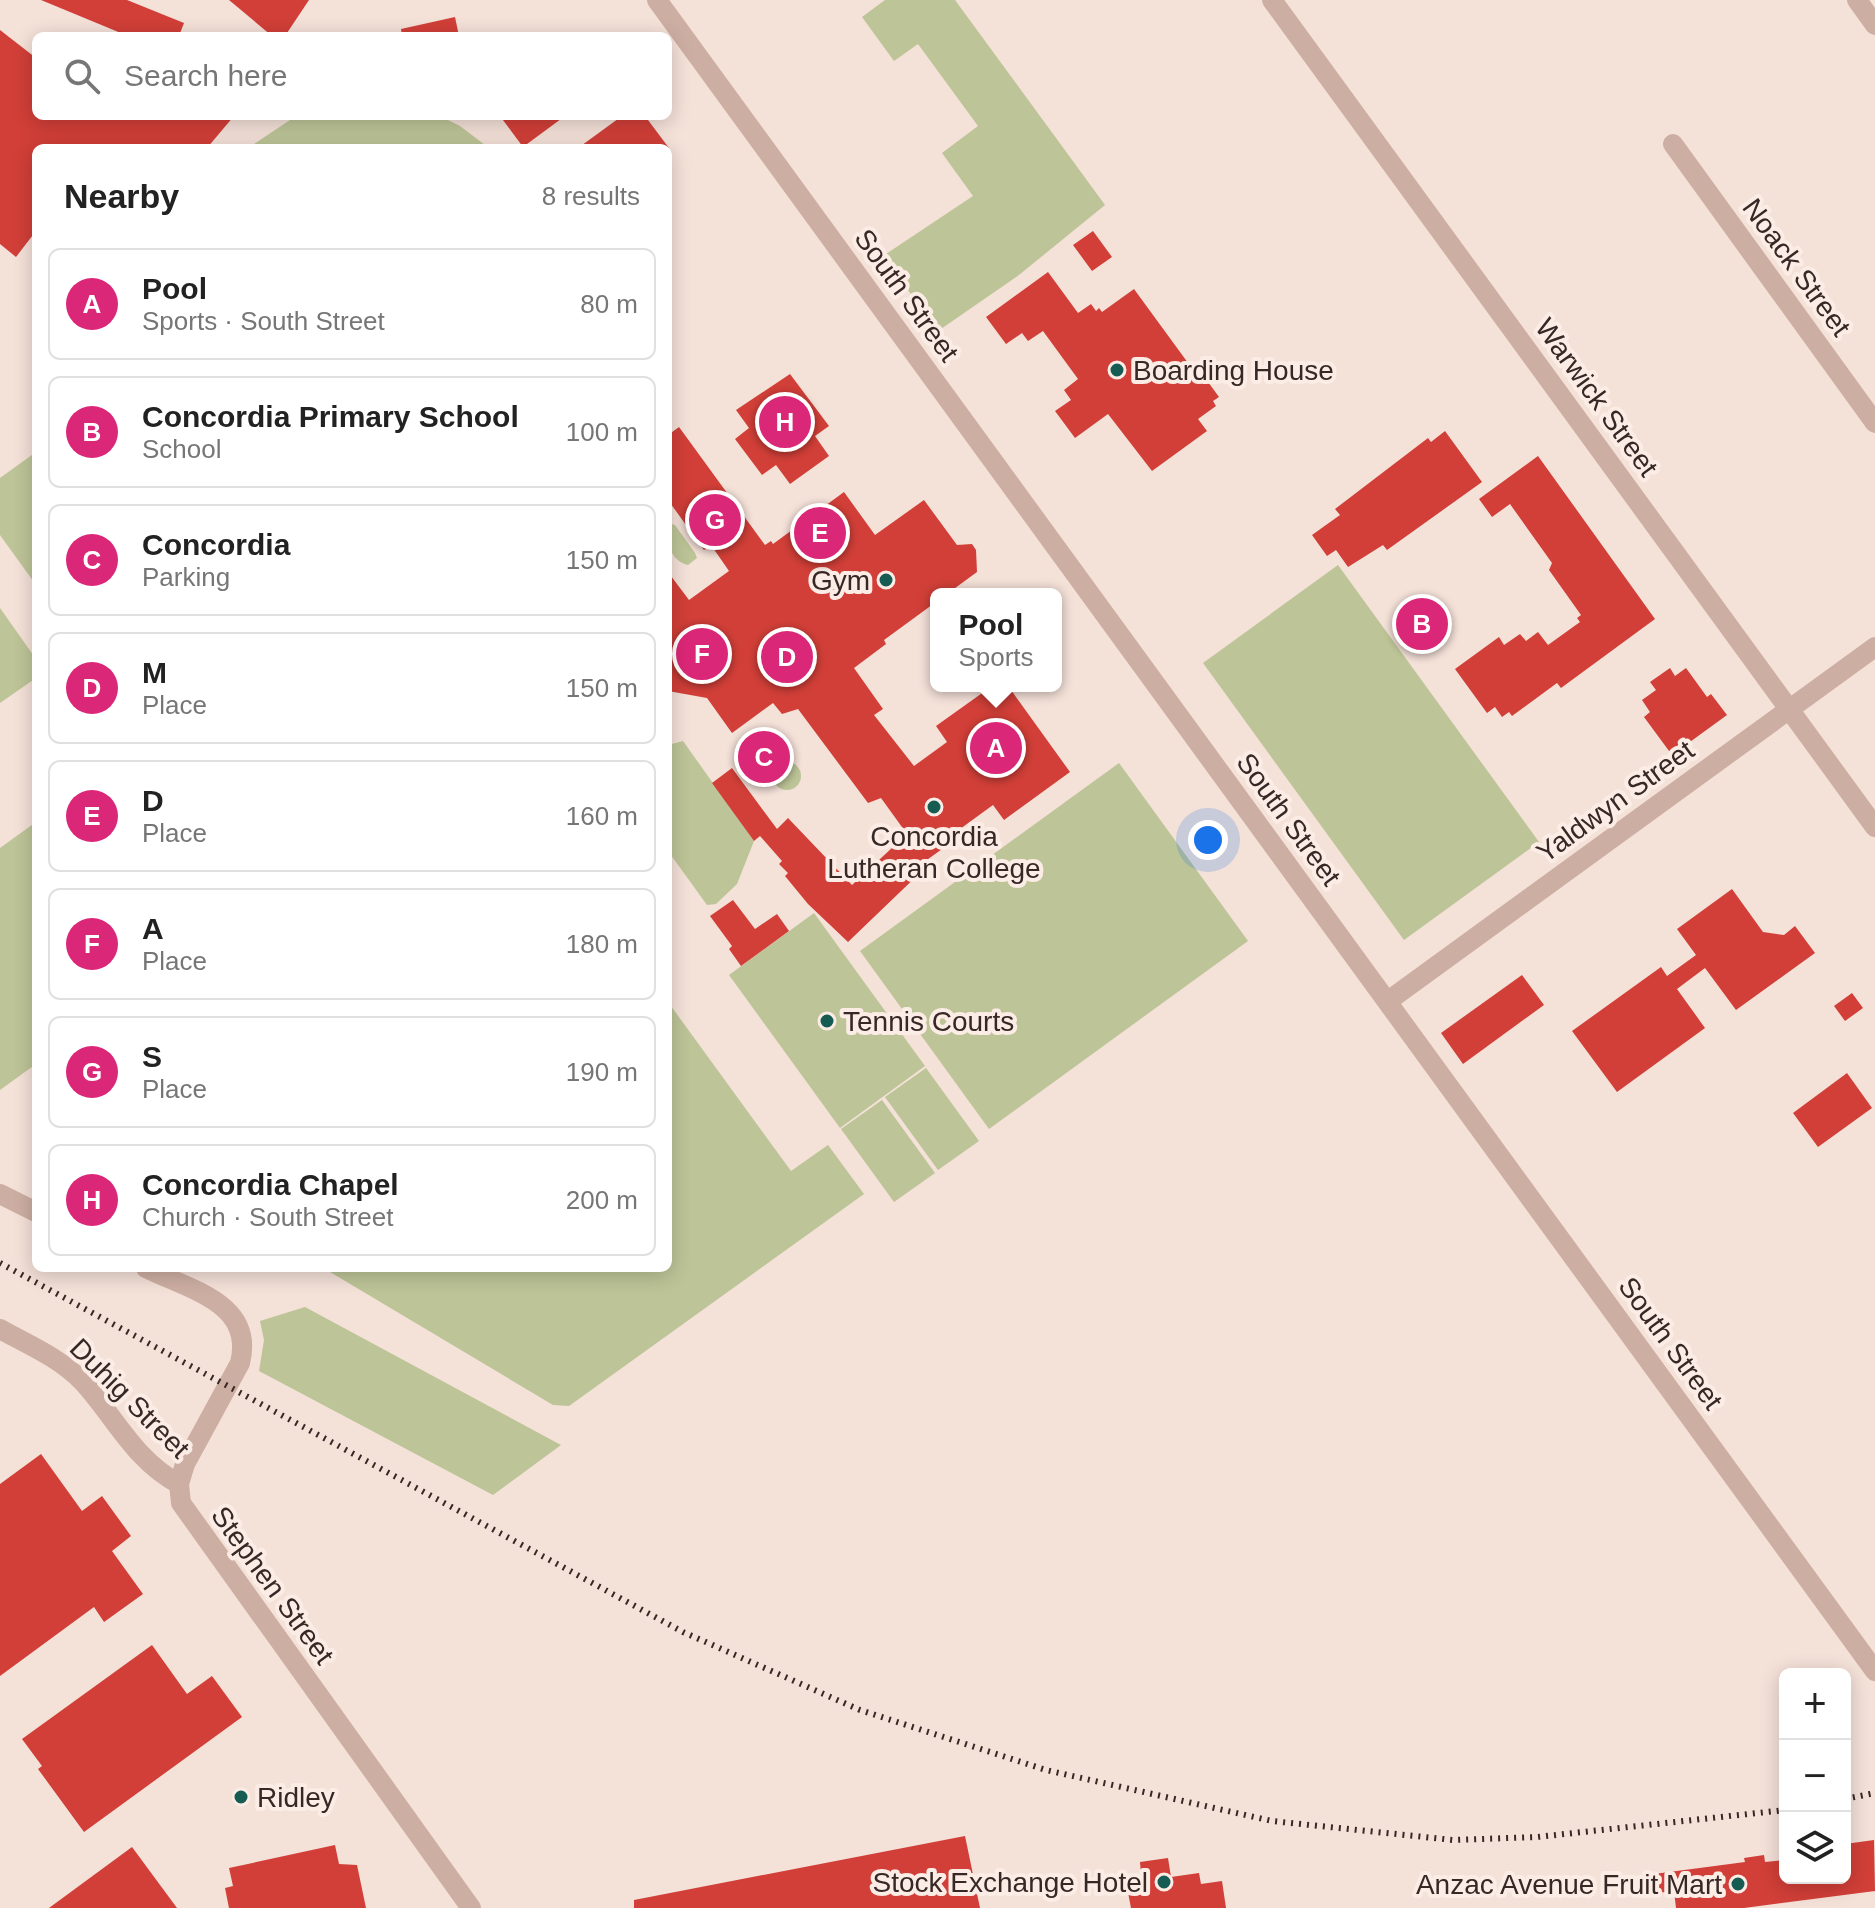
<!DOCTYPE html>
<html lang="en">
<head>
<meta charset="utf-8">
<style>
  :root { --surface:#fff; --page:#f6f6f6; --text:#222; --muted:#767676; --line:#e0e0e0; --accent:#db2777 }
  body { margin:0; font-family:Helvetica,sans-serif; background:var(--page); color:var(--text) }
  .controls { position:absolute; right:24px; bottom:24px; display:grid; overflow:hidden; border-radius:12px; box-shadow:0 4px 20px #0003 }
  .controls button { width:72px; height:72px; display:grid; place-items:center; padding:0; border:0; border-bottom:2px solid var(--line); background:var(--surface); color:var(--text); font:40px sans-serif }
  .you { position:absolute; left:1208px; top:840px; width:28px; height:28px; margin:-20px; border:6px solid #fff; border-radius:50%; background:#1a73e8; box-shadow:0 0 0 12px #1a73e833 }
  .badge { display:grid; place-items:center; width:52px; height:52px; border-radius:50%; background:var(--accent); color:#fff; font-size:26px; font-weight:700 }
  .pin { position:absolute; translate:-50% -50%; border:4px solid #fff; box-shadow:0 2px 8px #0006 }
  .popup { position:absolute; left:930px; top:588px; width:132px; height:104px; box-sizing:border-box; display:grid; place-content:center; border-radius:12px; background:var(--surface); filter:drop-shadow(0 2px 6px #0005); font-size:26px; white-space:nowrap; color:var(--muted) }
  .popup b { font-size:30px; color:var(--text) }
  .popup::after { content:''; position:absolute; left:50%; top:100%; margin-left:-16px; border:16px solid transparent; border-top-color:var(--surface) }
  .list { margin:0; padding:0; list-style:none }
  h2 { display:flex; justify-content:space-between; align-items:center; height:104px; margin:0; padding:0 32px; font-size:34px }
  h2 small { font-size:26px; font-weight:400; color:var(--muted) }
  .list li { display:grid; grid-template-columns:52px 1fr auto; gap:24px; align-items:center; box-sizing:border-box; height:112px; margin:0 16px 16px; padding:0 16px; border:2px solid var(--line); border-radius:12px }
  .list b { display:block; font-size:30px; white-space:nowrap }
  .list p { margin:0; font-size:26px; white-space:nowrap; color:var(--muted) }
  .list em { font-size:26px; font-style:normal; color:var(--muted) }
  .icon { flex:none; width:44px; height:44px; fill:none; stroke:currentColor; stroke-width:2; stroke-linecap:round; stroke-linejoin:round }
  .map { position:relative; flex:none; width:1875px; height:1908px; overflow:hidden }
  .search { position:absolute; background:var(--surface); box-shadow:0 4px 20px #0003; left:32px; top:32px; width:640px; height:88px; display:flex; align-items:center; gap:20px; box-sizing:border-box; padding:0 28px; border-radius:12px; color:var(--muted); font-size:30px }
  .panel { position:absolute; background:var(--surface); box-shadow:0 4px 20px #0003; left:32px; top:144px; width:640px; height:1128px; border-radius:12px }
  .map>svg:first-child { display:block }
  .green { fill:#bdc497 }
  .building { fill:#d13f38 }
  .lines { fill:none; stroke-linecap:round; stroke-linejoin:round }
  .minor { stroke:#cdaea3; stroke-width:20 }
  .rail { stroke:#372826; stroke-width:6; stroke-dasharray:2 6; stroke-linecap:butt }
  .poi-dot { fill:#175c53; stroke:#fbece5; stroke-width:3 }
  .labels { text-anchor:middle; stroke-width:8; stroke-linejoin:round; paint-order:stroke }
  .street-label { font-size:28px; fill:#372826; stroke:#fbece5 }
  .poi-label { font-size:28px; fill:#372826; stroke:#fbece5; text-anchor:start }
</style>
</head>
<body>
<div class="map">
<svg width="1875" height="1908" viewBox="0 0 1875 1908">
  <rect width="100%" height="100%" fill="#f4e1d8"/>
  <g class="green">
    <path d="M885,0H955L1105,205L1019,275L938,331L883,256L973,196L942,153L978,126L918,44L894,61L862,17Z"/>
    <path d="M296,116H440L460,126L489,148H248Z"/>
    <path d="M36,452V585L0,535V478Z"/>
    <path d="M668,523L675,525L695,553L697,558L688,565C668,560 668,541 668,523Z"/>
    <path d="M1338,565L1539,842L1404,940L1203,663Z"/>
    <path d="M0,608L36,659V678L0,703Z"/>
    <path d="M683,741L754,841L737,884L716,904L707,905L668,851V745Z"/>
    <circle cx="787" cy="776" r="14"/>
    <path d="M1119,763L1248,941L989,1129L860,951Z"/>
    <path d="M36,822V1064L0,1090V848Z"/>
    <path d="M814,913L925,1066L840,1128L729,975Z"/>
    <path d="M668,1002L791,1171L828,1145L864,1194L569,1406L553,1405L330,1272L327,1268H668Z"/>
    <path d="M926,1068L979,1141L938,1170L885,1097Z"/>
    <path d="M882,1100L935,1173L894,1202L841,1129Z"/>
    <path d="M305,1307L561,1445L493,1495L259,1371L264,1340L260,1321Z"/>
  </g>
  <g class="building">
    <path d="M41,0H127L184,23L179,36H128Z"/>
    <path d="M229,0H309L285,36H272Z"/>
    <path d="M455,17L459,36H402L401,29Z"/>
    <path d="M0,30L36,58V116H234L207,148H36V231L16,257L0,244Z"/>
    <path d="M500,116H565L523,147Z"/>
    <path d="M622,116H645L669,148H578Z"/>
    <path d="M1093,231L1112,257L1092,271L1073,245Z"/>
    <path d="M1048,272L1078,313L1091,304L1096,311L1099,308L1102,312L1134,289L1199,378L1203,375L1219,397L1213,401L1216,406L1198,419L1207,431L1152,471L1108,414L1075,438L1055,411L1071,400L1064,390L1078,379L1043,331L1028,341L1022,333L1006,344L986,317Z"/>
    <path d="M790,374L829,426L815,436L829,456L790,484L776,465L762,475L735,439L749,428L736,410Z"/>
    <path d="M679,427L765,545L771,541L773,544L844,492L875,535L924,500L957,545L972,544L976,550L977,572L947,594H936V602L884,640L886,644L854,668L883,709L874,715L914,766L947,742L936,726L992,686H1008L1070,772L1004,820L993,805L960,829L963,834L924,862V869L848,942L808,904L785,876L788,873L779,864L782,861L760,836L754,841L712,783L732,768L777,829L788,818L852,885L907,834L881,798L868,803L798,709L782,714L773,703L732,733L707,698L668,691V572L689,600L729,571L711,545L704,550L668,500V435Z"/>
    <path d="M1445,431L1482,482L1387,550L1383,545L1348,567L1336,550L1327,556L1312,535L1340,515L1335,509L1428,438L1431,442Z"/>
    <path d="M1538,456L1655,619L1561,688L1557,683L1512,716L1509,712L1502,717L1495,707L1487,713L1455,669L1499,637L1504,645L1520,634L1526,641L1538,632L1548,645L1580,622L1577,618L1581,615L1549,570L1552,563L1510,504L1492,517L1479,499Z"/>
    <path d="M1670,668L1675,676L1686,668L1707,697L1711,694L1727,715L1672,755L1644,717L1650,712L1642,700L1656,690L1650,682Z"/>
    <path d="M1732,889L1763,932L1784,935L1795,926L1815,953L1736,1010L1705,968L1677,989L1705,1028L1617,1092L1572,1031L1661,967L1667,976L1696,955L1677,929Z"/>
    <path d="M733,900L755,929L777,914L789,931L741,966L729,949L732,946L710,916Z"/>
    <path d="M1522,975L1544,1005L1463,1064L1441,1033Z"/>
    <path d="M1852,993L1863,1008L1845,1021L1834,1006Z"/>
    <path d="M1847,1073L1872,1108L1818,1147L1793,1113Z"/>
    <path d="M41,1454L82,1511L102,1496L131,1536L112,1551L143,1594L104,1622L94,1607L0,1676V1484Z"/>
    <path d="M152,1645L187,1694L212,1676L242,1717L84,1832L38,1769L42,1766L22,1739Z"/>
    <path d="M965,1836L980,1908H634V1900Z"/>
    <path d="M1874,1840L1875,1891L1744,1908H1676L1674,1891L1656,1893L1654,1874L1745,1862L1744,1858L1764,1855L1765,1862L1785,1860V1878H1845V1844Z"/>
    <path d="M335,1845L339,1864L357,1865L366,1908H229L225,1888L233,1886L229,1868Z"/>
    <path d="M132,1847L177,1908H49Z"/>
    <path d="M1168,1858L1171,1877L1199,1873L1201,1884L1222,1881L1226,1908H1131L1125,1877L1141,1874L1140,1862Z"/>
  </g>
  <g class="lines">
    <g class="minor">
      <path d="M657,0L1875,1671"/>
      <path d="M1272,0L1875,827"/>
      <path d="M1857,0L1875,25"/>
      <path d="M1673,144L1875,423"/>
      <path d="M1388,1001L1875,647"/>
      <path d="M0,1194L36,1212"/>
      <path d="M146,1268C190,1290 255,1303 240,1363L185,1464L179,1484L181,1503L471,1908"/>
      <path d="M0,1329C29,1345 60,1358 83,1382C115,1417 135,1461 179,1484"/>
    </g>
    <g class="rail">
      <path d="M0,1263L683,1632L860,1710L1046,1770L1272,1821L1453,1840L1537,1837L1785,1810"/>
      <path d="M1845,1799L1875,1793"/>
    </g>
  </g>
  <g class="poi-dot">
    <circle cx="1117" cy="370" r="8"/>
    <circle cx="886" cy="580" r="8"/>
    <circle cx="934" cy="807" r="8"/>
    <circle cx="827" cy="1021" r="8"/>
    <circle cx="241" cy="1797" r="8"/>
    <circle cx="1164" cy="1882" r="8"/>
    <circle cx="1738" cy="1884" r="8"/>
  </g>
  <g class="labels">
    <g class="street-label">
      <text transform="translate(1797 267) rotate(54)" y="10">Noack Street</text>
      <text transform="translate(907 295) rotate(54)" y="10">South Street</text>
      <text transform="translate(1597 397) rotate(54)" y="10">Warwick Street</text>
      <text transform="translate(1615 801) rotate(-36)" y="10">Yaldwyn Street</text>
      <text transform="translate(1289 819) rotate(54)" y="10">South Street</text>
      <text transform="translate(1671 1343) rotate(54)" y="10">South Street</text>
      <text transform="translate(130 1398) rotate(45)" y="10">Duhig Street</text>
      <text transform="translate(273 1585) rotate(54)" y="10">Stephen Street</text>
    </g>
    <g class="poi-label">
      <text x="1133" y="380">Boarding House</text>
      <text x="870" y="590" text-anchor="end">Gym</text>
      <text x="934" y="846" text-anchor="middle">Concordia<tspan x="934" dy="32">Lutheran College</tspan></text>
      <text x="843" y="1031">Tennis Courts</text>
      <text x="257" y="1807">Ridley</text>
      <text x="1148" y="1892" text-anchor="end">Stock Exchange Hotel</text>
      <text x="1722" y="1894" text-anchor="end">Anzac Avenue Fruit Mart</text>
    </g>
  </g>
</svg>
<div class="controls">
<button>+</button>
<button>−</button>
<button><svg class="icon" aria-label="layers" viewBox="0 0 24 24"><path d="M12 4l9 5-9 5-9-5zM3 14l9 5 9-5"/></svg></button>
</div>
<div class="you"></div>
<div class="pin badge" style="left:996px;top:748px">A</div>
<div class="popup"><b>Pool</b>Sports</div>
<div class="pin badge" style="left:1422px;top:624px">B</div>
<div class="pin badge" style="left:764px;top:757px">C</div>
<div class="pin badge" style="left:787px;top:657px">D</div>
<div class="pin badge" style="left:820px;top:533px">E</div>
<div class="pin badge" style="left:702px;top:654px">F</div>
<div class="pin badge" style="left:715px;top:520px">G</div>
<div class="pin badge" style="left:785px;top:422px">H</div>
<div class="search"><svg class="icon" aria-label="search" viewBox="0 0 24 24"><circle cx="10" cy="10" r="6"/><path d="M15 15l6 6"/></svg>Search here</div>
<section class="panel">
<h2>Nearby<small>8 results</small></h2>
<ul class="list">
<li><span class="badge">A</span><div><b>Pool</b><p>Sports · South Street</p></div><em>80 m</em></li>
<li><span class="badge">B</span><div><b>Concordia Primary School</b><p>School</p></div><em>100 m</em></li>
<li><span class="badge">C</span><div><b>Concordia</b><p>Parking</p></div><em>150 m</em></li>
<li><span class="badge">D</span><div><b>M</b><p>Place</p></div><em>150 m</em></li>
<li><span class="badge">E</span><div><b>D</b><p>Place</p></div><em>160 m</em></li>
<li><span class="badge">F</span><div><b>A</b><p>Place</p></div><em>180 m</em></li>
<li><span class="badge">G</span><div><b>S</b><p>Place</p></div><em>190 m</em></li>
<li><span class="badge">H</span><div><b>Concordia Chapel</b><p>Church · South Street</p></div><em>200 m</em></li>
</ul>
</section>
</div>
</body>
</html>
